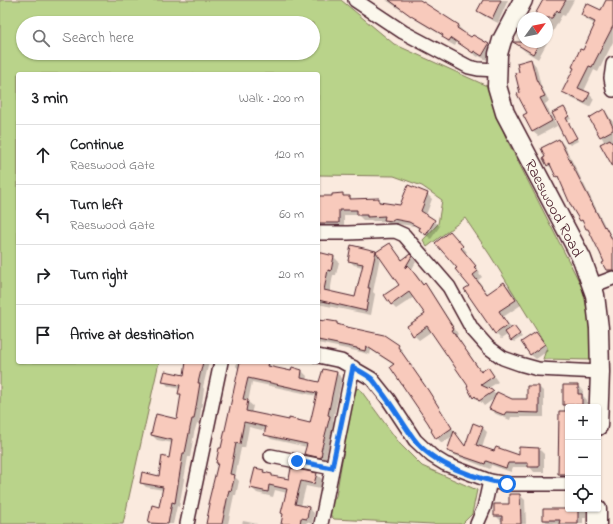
<!DOCTYPE html>
<html lang="en">
<head>
<meta charset="utf-8">
<style>
  :root { --surface:#fff; --page:#f6f6f6; --text:#202124; --muted:#757577; --line:#e0e0e0 }
  body { margin:0; font-family:"Indie Flower",sans-serif; background:var(--page); color:var(--text) }
  .controls { position:absolute; right:12px; bottom:12px; display:grid; overflow:hidden; border-radius:4px; box-shadow:0 1px 3px #0004 }
  .controls button { width:36px; height:36px; display:grid; place-items:center; padding:0; border:0; border-bottom:1px solid var(--line); background:var(--surface); color:var(--text); font:20px sans-serif }
  .compass { position:absolute; left:517px; top:12px; width:36px; height:36px; border-radius:50%; background:var(--surface); box-shadow:0 1px 3px #0004; rotate:57deg }
  .stop { position:absolute; width:12px; height:12px; margin:-9px; border:3px solid #1a73e8; border-radius:50%; background:#fff }
  .stop.end { background:#1a73e8; border-color:#fff; box-shadow:0 1px 4px #0008 }
  .list { margin:0; padding:0; list-style:none }
  h2 { display:flex; justify-content:space-between; align-items:center; height:52px; margin:0; padding:0 16px; font-size:17px }
  h2 small { font-size:13px; font-weight:400; color:var(--muted) }
  .list li { display:grid; grid-template-columns:26px 1fr auto; gap:12px; align-items:center; box-sizing:border-box; height:60px; padding:0 16px; border-top:1px solid var(--line) }
  .list b { display:block; font-size:15px; white-space:nowrap }
  .list p { margin:0; font-size:13px; white-space:nowrap; color:var(--muted) }
  .list em { font-size:13px; font-style:normal; color:var(--muted) }
  .icon { flex:none; width:22px; height:22px; fill:none; stroke:currentColor; stroke-width:2; stroke-linecap:round; stroke-linejoin:round }
  .map { position:relative; flex:none; width:613px; height:524px; overflow:hidden }
  .search { position:absolute; background:var(--surface); box-shadow:0 1px 3px #0004; left:16px; top:16px; width:304px; height:44px; display:flex; align-items:center; gap:10px; box-sizing:border-box; padding:0 14px; border-radius:22px; color:var(--muted); font-size:15px }
  .panel { position:absolute; background:var(--surface); box-shadow:0 1px 3px #0004; left:16px; top:72px; width:304px; height:292px; border-radius:4px }
  .map>svg:first-child { display:block }
  .green { fill:#b9d38a; stroke:#82795a; fill-rule:evenodd }
  .shadow { fill:#0003; fill-rule:evenodd }
  .building { fill:#f8cabc; stroke:#4a1f2b; fill-rule:evenodd }
  .lines { fill:none; stroke-linecap:round; stroke-linejoin:round }
  .street-casing { stroke:#4a1f2b; stroke-width:16 }
  .secondary-casing { stroke:#4a1f2b; stroke-width:21 }
  .street { stroke:#fbf7ec; stroke-width:13 }
  .secondary { stroke:#fbf7ec; stroke-width:18 }
  .route { stroke:#1a73e8; stroke-width:5 }
  .labels { text-anchor:middle; stroke-width:4; stroke-linejoin:round; paint-order:stroke }
  .street-label { font-size:16px; fill:#4a1f2b; stroke:#fbf7ec }
</style>
</head>
<body>
<div class="map">
<svg width="613" height="524" viewBox="0 0 613 524">
  <rect width="100%" height="100%" fill="#faeade"/>
  <filter id="ink" filterUnits="userSpaceOnUse"><feTurbulence type="fractalNoise" baseFrequency=".025" numOctaves="2"/><feDisplacementMap in="SourceGraphic" scale="8" xChannelSelector="R" yChannelSelector="G"/><feConvolveMatrix kernelMatrix="1 2 1 2 8 2 1 2 1" color-interpolation-filters="sRGB"/></filter>
  <g filter="url(#ink)">
    <g class="green">
      <path d="M0,0H341L394,44L487,86L506,138L582,287L588,313L592,360L543,359L547,347L490,255L465,218L427,247L423,240L438,224L442,200L422,186L394,176L318,175V74H18V362H159L123,524H0ZM23,23H313V53H23Z"/>
      <path d="M359,388L400,444L422,466L477,490L472,514L462,524H432L334,519L327,511L336,496L354,390Z"/>
    </g>
    <g class="shadow">
      <path d="M386,0H419L458,26L463,31L462,33L472,38L488,45L493,50L487,60L479,56L478,57L457,42L455,46L448,42L443,36L418,21L401,9V10Z"/>
      <path d="M484,0H508L498,23L484,16L478,11Z"/>
      <path d="M544,0H574L565,16L562,15L538,59L525,51L519,46L523,39V42H547V18H535Z"/>
      <path d="M607,0H613V42L598,72L594,70L584,91L589,94L594,99L590,107L569,97L564,92L575,69L573,67L583,51L595,26V24L587,20L582,15L601,11Z"/>
      <path d="M531,60L536,66L541,86L549,101L545,104L557,126L538,136L532,131L529,114L521,93L520,73Z"/>
      <path d="M564,108L571,119L568,120L578,141L570,145L568,143Z"/>
      <path d="M604,110L613,122V164L605,143L591,118Z"/>
      <path d="M559,140L564,145L606,228L613,238L612,275L607,270L605,262L591,232L581,220L554,170L548,165Z"/>
      <path d="M342,194L345,197H350L353,200L379,199L383,203L401,206L427,194L432,199L426,215L440,226L431,239L415,226L398,224V226L390,225L387,221H373L371,220H363L358,215H344V228L318,227V197H333Z"/>
      <path d="M450,232L467,252L465,253L480,272L479,273L482,277L478,280L488,294L504,283L510,288L521,305L503,317L512,329L514,327L522,337L514,342L507,335L501,339L496,334L465,290L471,286L458,268Z"/>
      <path d="M390,244L403,260L410,255L416,262L412,269L424,285H425L430,290L458,334L456,336L482,372L488,368L498,382L487,389L497,395L512,400H528L539,387L544,392V417H511L510,420L496,414L490,409L495,398L484,406L480,401L479,402L474,397L470,387L432,331L419,340L414,335L426,314L414,297L396,309L391,304L400,285L380,257L373,292L375,294L371,315L318,304V261L334,257L339,262L336,275H333L330,292L356,298L363,267L354,265L349,260L375,252L377,253Z"/>
      <path d="M318,321L337,323L339,325L398,346L403,351L402,352L432,396L456,434L465,447L482,427L487,432L482,448L495,453L520,456L539,449L544,454V472H534L530,467H513L511,472L491,465L490,469L454,455L449,450L454,435L442,443L437,438L394,365L371,350L370,355L361,352L318,343Z"/>
      <path d="M541,339L549,350L536,359L530,354Z"/>
      <path d="M187,362H209L203,387L204,389L199,424L197,423L194,433L190,457H188L179,507L177,506L173,524H149L152,506L160,508L163,490L146,487L141,482L159,477L170,459L173,443L157,440L152,435L177,421L182,396L179,393L180,389L168,386L164,381L184,376Z"/>
      <path d="M237,362H263L268,363L273,368L292,372L302,371L307,376L306,380L320,383L323,370L337,373L342,378L333,420L335,422L326,456L327,457L326,462L310,459L305,454L307,447L271,439L266,434V431L249,427L245,448H241L235,477L239,481L236,495H234L228,524H206L218,464L217,462L222,449L239,370L236,366ZM252,382L317,396L311,424L251,414L253,406L248,402Z"/>
      <path d="M564,386H578L583,391V396L587,400V407H568V479H564L559,474L564,412Z"/>
      <path d="M263,471L274,477L289,481L316,474L322,479L320,489L306,486L301,506L309,508L314,513L312,524L307,522L306,524H282L287,493L275,490L273,497L257,493L252,488Z"/>
      <path d="M520,495L525,500L526,524H503V521H501L495,515L510,505Z"/>
      <path d="M567,496H568V509H586V518H583V524H549L544,520L566,510Z"/>
      <path d="M243,521L258,524H242Z"/>
    </g>
    <g class="building">
      <path d="M389,0H420L459,25L457,28L471,37L473,35L489,44L482,56L474,51L473,53L451,38L449,41L442,37L443,35L411,16Z"/>
      <path d="M483,0H501L492,19L477,11Z"/>
      <path d="M543,0H566L559,12L557,10L552,18H533Z"/>
      <path d="M606,0H613V26L592,67L589,66L578,88L590,93L585,103L562,92L574,68L572,67L580,49L583,50L594,26H593L595,22L581,15L586,3L601,10Z"/>
      <path d="M513,42H540L533,54Z"/>
      <path d="M531,59L536,79L545,96L540,98L552,121L532,132L523,115L527,113L517,94L520,93L515,73L519,72L517,63Z"/>
      <path d="M564,107L569,116L566,118L577,138L567,143L552,113Z"/>
      <path d="M604,109L613,127V130L600,137L589,118Z"/>
      <path d="M559,139L604,227L605,226L613,241V270H606L602,263L604,262L600,253L588,229H586L582,220L580,221L571,206L558,176L556,177L550,164L547,166L543,158L545,157L541,148Z"/>
      <path d="M610,139L613,144V167L600,144Z"/>
      <path d="M408,185L428,193L421,211L435,220L426,235L419,230L420,228L409,222L393,219V221L384,220L385,216L367,217V215H357V210H339V223H318V196H332V194L343,193V196H350V199L379,198V202L400,205Z"/>
      <path d="M450,231L463,246L461,248L476,266L474,267L478,271L473,275L487,294L504,282L516,300L499,311L508,325L495,334L464,289L469,286L455,269L457,268L435,243Z"/>
      <path d="M390,243L402,260L410,254L412,256L405,268L408,265L423,285L425,283L454,329L452,330L481,372L488,367L494,376L481,385L494,391L479,401L475,396L473,398L467,387L468,386L427,326L413,336L407,326L425,314L409,292L391,305L384,295L399,285L376,252Z"/>
      <path d="M351,245L376,251L368,288H370L366,311L318,300V252L334,256L331,271L328,270L324,290L355,297L363,264L348,261Z"/>
      <path d="M318,320L325,321V320L337,322V324L347,327L384,335L399,345L398,347L428,390L452,428L436,439L431,431L432,430L428,423L390,367L394,364L366,346L365,351L357,349V348L318,340Z"/>
      <path d="M514,326L520,334L511,341L505,332Z"/>
      <path d="M536,332L545,344L530,355L521,342Z"/>
      <path d="M186,362H203L198,383H200L194,419H192L190,428L185,453H183L175,503L172,502L168,524L148,523L152,505L159,507L163,487L140,483L142,472L159,476L162,456L169,458L172,440L151,435L156,414L177,419L181,394H178L180,385L162,382L165,371L184,375Z"/>
      <path d="M240,362H269L268,366L291,371L292,367L302,370L301,378L319,382L323,369L337,372L328,415L330,416L321,451H322L321,458L304,454L307,444L264,435L266,427L244,422L240,444L236,443L230,474L235,475L231,491L229,490L222,524H206L210,504H208L218,463H216L219,448H221ZM248,378L317,393L310,423L289,418V420L246,411L248,400L243,399Z"/>
      <path d="M563,385H578V394H582V405H563Z"/>
      <path d="M527,386H539V413L506,412L504,415L489,409L497,392L512,399H527Z"/>
      <path d="M559,411H568V474H558Z"/>
      <path d="M473,423L483,427L476,445L494,451L496,447L519,455V447L539,448V467H528V463H508L506,468L486,461L485,464L447,451L454,431L465,446Z"/>
      <path d="M255,468L264,470L263,472L272,474V476L289,479L291,468L317,473L314,484L301,481L295,504L309,507L307,519L301,518L300,524H281L283,514L281,513L287,489L269,485L268,492L250,488Z"/>
      <path d="M509,494H520L521,524H502V516H494V504H509Z"/>
      <path d="M543,509H578V524H559L560,520H543Z"/>
    </g>
    <g class="lines">
      <g class="street-casing">
        <g id="street">
          <path d="M355,0L403,32L469,67L478,69L497,70"/>
          <path d="M613,64L611,78L613,90"/>
          <path d="M318,233H348L395,231L404,235L449,287L472,329L488,347L503,358L520,364L538,369L600,372"/>
          <path d="M592,286L613,278"/>
          <path d="M318,356L341,361L372,379L388,399L415,440L432,456L445,464L490,481L507,484H568"/>
          <path d="M271,456L332,468"/>
          <path d="M187,524L221,362"/>
          <path d="M321,524L353,367"/>
          <path d="M477,524L484,508L490,481"/>
        </g>
      </g>
      <g class="secondary-casing">
        <g id="secondary">
          <path id="s1" d="M523,0L502,40L498,54L497,86L505,113L582,259L595,295L599,328L600,372L598,426"/>
          <path d="M597,509V524"/>
        </g>
      </g>
      <use href="#street" class="street"/>
      <use href="#secondary" class="secondary"/>
    </g>
  </g>
  <g class="lines" filter="url(#ink)">
    <path class="route" d="M297,461L332,468L353,367C359,371 366,374 372,379C375,382 378,387 381,391C393,406 403,424 414,439C433,465 477,479 507,484"/>
  </g>
  <g class="labels">
    <g class="street-label">
      <text dy="6" stroke="none"><textPath href="#s1" startOffset="227">Raeswood Road</textPath></text>
    </g>
  </g>
</svg>
<div class="controls">
<button>+</button>
<button>−</button>
<button><svg class="icon" aria-label="locate" viewBox="0 0 24 24"><circle cx="12" cy="12" r="6"/><path d="M12 2v4M12 18v4M2 12h4M18 12h4"/></svg></button>
</div>
<svg class="compass" viewBox="-18 -18 36 36"><path d="M0-13l5 13h-10z" fill="#e53935"/><path d="M0 13l5-13h-10z" fill="#757577"/></svg>
<div class="stop" style="left:507px;top:484px"></div>
<div class="stop end" style="left:297px;top:461px"></div>
<div class="search"><svg class="icon" aria-label="search" viewBox="0 0 24 24"><circle cx="10" cy="10" r="6"/><path d="M15 15l6 6"/></svg>Search here</div>
<section class="panel">
<h2>3 min<small>Walk · 200 m</small></h2>
<ul class="list">
<li><svg class="icon" aria-label="ahead" viewBox="0 0 24 24"><path d="M12 20V5M6 11l6-6 6 6"/></svg><div><b>Continue</b><p>Raeswood Gate</p></div><em>120 m</em></li>
<li><svg class="icon" aria-label="left" viewBox="0 0 24 24"><path d="M17 20v-9H6M10 6l-5 5 5 5"/></svg><div><b>Turn left</b><p>Raeswood Gate</p></div><em>60 m</em></li>
<li><svg class="icon" aria-label="right" viewBox="0 0 24 24"><path d="M7 20v-9h11M14 6l5 5-5 5"/></svg><div><b>Turn right</b></div><em>20 m</em></li>
<li><svg class="icon" aria-label="arrive" viewBox="0 0 24 24"><path d="M6 21V4h12l-3 4 3 4H6"/></svg><div><b>Arrive at destination</b></div></li>
</ul>
</section>
</div>
</body>
</html>
